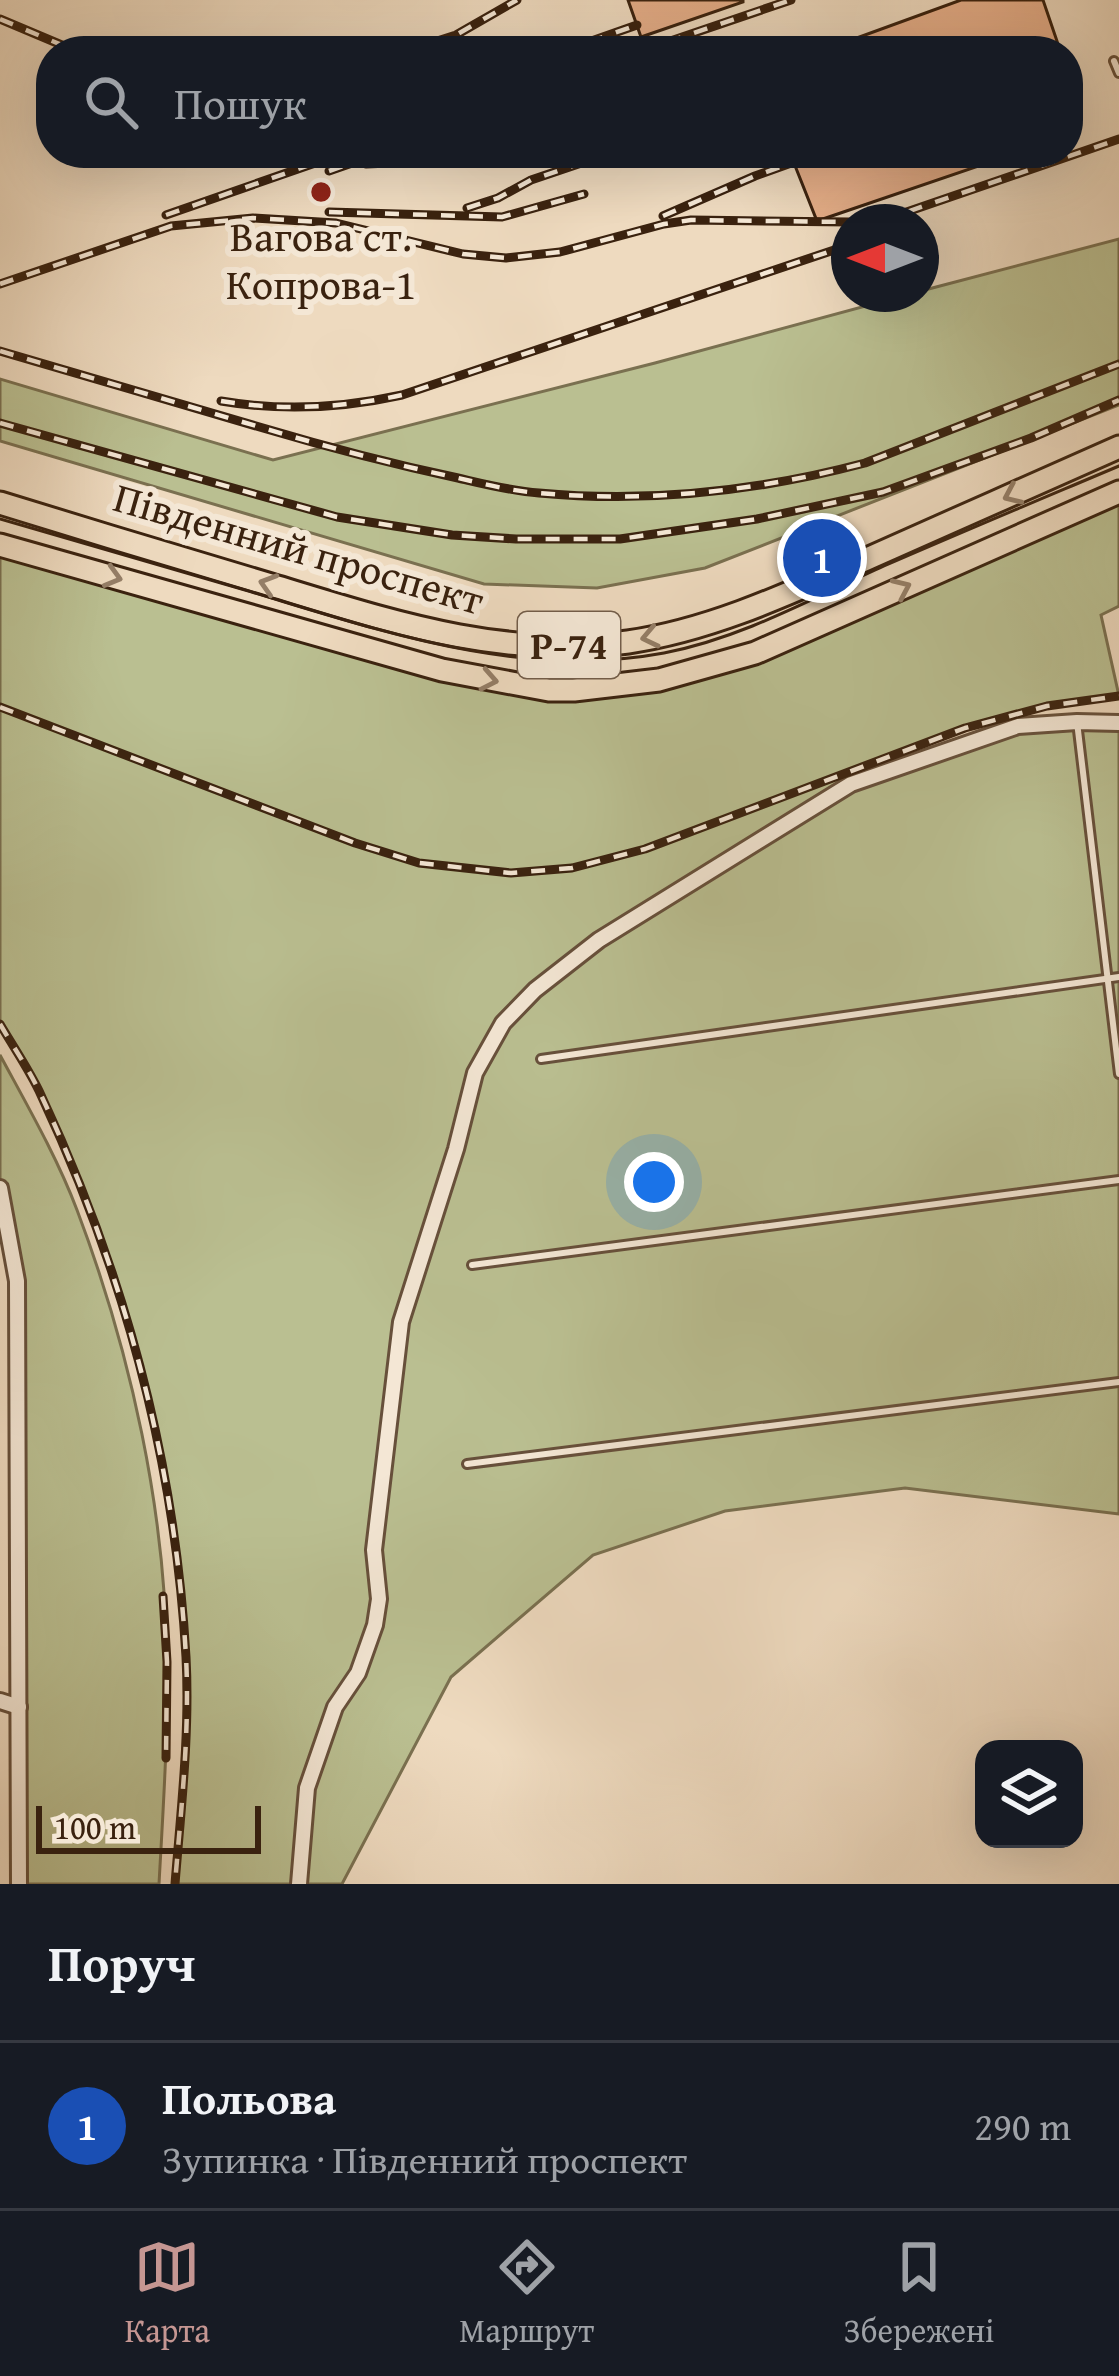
<!DOCTYPE html>
<html lang="uk">
<head>
<meta charset="utf-8">
<style>
  :root { --surface:#171b24; --page:#20242c; --text:#f1f3f6; --muted:#9ea1a6; --line:#363941; --accent:#c59692 }
  body { margin:0; font-family:"Gentium Book Plus",serif; background:var(--page); color:var(--text) }
  .controls { position:absolute; right:36px; bottom:36px; display:grid; overflow:hidden; border-radius:24px; box-shadow:0 12px 48px #0002 }
  .controls button { width:108px; height:108px; display:grid; place-items:center; padding:0; border:0; border-bottom:3px solid var(--line); background:var(--surface); color:var(--text); font:60px sans-serif }
  .compass { position:absolute; left:831px; top:204px; width:108px; height:108px; border-radius:50%; background:var(--surface); box-shadow:0 12px 48px #0002; rotate:270deg }
  .scale { position:absolute; left:36px; bottom:30px; width:225px; box-sizing:border-box; padding-left:12px; border:6px solid #3a220f; border-top:0; font-size:33px; line-height:42px; white-space:nowrap; color:#3a220f; -webkit-text-stroke:9px #f4e7d5; paint-order:stroke }
  .you { position:absolute; left:654px; top:1182px; width:42px; height:42px; margin:-30px; border:9px solid #fff; border-radius:50%; background:#1a73e8; box-shadow:0 0 0 18px #1a73e833 }
  .badge { display:grid; place-items:center; width:78px; height:78px; border-radius:50%; background:var(--accent); color:#fff; font-size:39px; font-weight:700 }
  .pin { position:absolute; translate:-50% -50%; border:6px solid #fff; box-shadow:0 3px 12px #0006 }
  .list { margin:0; padding:0; list-style:none }
  h2 { display:flex; justify-content:space-between; align-items:center; height:156px; margin:0; padding:0 48px; font-size:51px }
  h2 small { font-size:39px; font-weight:400; color:var(--muted) }
  .list li { display:grid; grid-template-columns:78px 1fr auto; gap:36px; align-items:center; box-sizing:border-box; height:168px; padding:0 48px; border-top:3px solid var(--line) }
  .list b { display:block; font-size:45px; white-space:nowrap }
  .list p { margin:0; font-size:39px; white-space:nowrap; color:var(--muted) }
  .list em { font-size:39px; font-style:normal; color:var(--muted) }
  .icon { flex:none; width:66px; height:66px; fill:none; stroke:currentColor; stroke-width:2; stroke-linecap:round; stroke-linejoin:round }
  .map { position:relative; flex:none; width:1119px; height:1884px; overflow:hidden }
  .search { position:absolute; background:var(--surface); box-shadow:0 12px 48px #0002; left:36px; right:36px; top:36px; height:132px; display:flex; align-items:center; gap:30px; box-sizing:border-box; padding:0 42px; border-radius:48px; color:var(--muted); font-size:45px }
  .sheet { height:324px; background:var(--surface) }
  nav { display:flex; justify-content:space-around; align-items:center; box-sizing:border-box; height:168px; border-top:3px solid var(--line); background:var(--surface); font-size:33px; color:var(--muted) }
  nav a { display:grid; justify-items:center; gap:6px }
  nav .on { color:var(--accent) }
  .map>svg:first-child { display:block }
  .green { fill:#babf91; stroke:#7a7050; stroke-width:3 }
  .building { fill:#e6af8a; stroke:#3a220f; stroke-width:3 }
  .lines { fill:none; stroke-linecap:round; stroke-linejoin:round }
  .lane-casing { stroke:#67503b; stroke-width:12 }
  .street-casing { stroke:#67503b; stroke-width:20 }
  .primary-casing { stroke:#3a220f; stroke-width:27 }
  .lane { stroke:#f4e7d5; stroke-width:6 }
  .street { stroke:#f4e7d5; stroke-width:14 }
  .primary { stroke:#eedabf; stroke-width:21 }
  .tram { stroke:#3a220f; stroke-width:3 }
  .rail-casing { stroke:#3a220f; stroke-width:9 }
  .rail { stroke:#f4e7d5; stroke-width:4.5; stroke-dasharray:14; stroke-linecap:butt }
  .oneway { stroke:#947e67 }
  .poi-dot { fill:#8f2418; stroke:#f4e7d5; stroke-width:4.5 }
  .labels { text-anchor:middle; stroke-width:12; stroke-linejoin:round; paint-order:stroke }
  .shield { fill:#f4e7d5; stroke:#725d4a; stroke-width:3 }
  .shield-label { font-size:39px; font-weight:bold; fill:#3a220f }
  .poi-label { font-size:42px; fill:#3a220f; stroke:#f4e7d5 }
  .street-label { font-size:42px; fill:#3a220f; stroke:#f4e7d5 }
</style>
</head>
<body>
<div class="map">
<svg width="1119" height="1884" viewBox="0 0 1119 1884">
  <rect width="100%" height="100%" fill="#eedabf"/>
  <filter id="stains"><feTurbulence type="fractalNoise" baseFrequency=".00167" numOctaves="4"/><feColorMatrix values="0 0 0 0 .2 0 0 0 0 .09 0 0 0 0 .02 0 0 0 .5 -.17"/></filter>
  <radialGradient id="worn" r=".72"><stop offset=".6" stop-color="#630" stop-opacity="0"/><stop offset="1" stop-color="#630" stop-opacity=".3"/></radialGradient>
  <g class="green">
    <path d="M1119,239V405L705,568L597,588L484,584L0,441V379L273,460L655,363L910,294H921V291Z"/>
    <path d="M1119,492V606L1101,615L1119,696C1094,699 1069,702 1044,707C977,721 909,745 847,774L850,783L1018,726L1119,723V1514L905,1488L725,1511L593,1555L451,1677L342,1884H175C181,1809 190,1732 186,1657C175,1462 124,1272 41,1095C30,1071 14,1048 0,1024V546L549,690L692,672Z"/>
    <path d="M0,1055C27,1105 57,1157 77,1210C131,1353 166,1512 167,1665C168,1738 163,1811 159,1884H19L17,1281L0,1188Z"/>
  </g>
  <g class="building">
    <path d="M628,0H743V2L641,37Z"/>
    <path d="M961,0H1043L1058,44L1037,51H821Z"/>
    <path d="M790,153H1010L1011,155L817,221Z"/>
  </g>
  <g class="lines">
    <g class="lane-casing">
      <g id="lane">
        <path d="M1114,61L1119,73"/>
        <path d="M1077,722L1119,1074"/>
        <path d="M541,1059L1119,977"/>
        <path d="M472,1265L1119,1180"/>
        <path d="M467,1464L1119,1382"/>
      </g>
    </g>
    <g class="street-casing">
      <g id="street">
        <path d="M0,1188L17,1281L19,1884"/>
        <path d="M0,1701L19,1707"/>
        <path d="M299,1884L307,1788L335,1707L358,1673L375,1625L379,1599L374,1550L401,1322L456,1149L475,1073L503,1023L535,990L599,940L851,784L1018,726L1077,722L1119,723"/>
      </g>
    </g>
    <g class="primary-casing">
      <g id="primary">
        <path d="M0,503C90,531 181,558 271,585C390,621 501,659 628,642C712,630 792,592 869,558C952,521 1036,484 1119,447"/>
        <path d="M0,545L442,670L549,690H574L659,680L755,653L1119,492"/>
      </g>
    </g>
    <use href="#lane" class="lane"/>
    <use href="#street" class="street"/>
    <use href="#primary" class="primary"/>
    <path class="tram" d="M0,519C82,543 164,566 245,590C382,631 520,680 664,653C742,638 813,598 884,566C962,532 1041,499 1119,466"/>
    <g class="rail-casing">
      <g id="rail">
        <path d="M0,19L76,51"/>
        <path d="M406,51L456,35L517,0"/>
        <path d="M563,51L637,25"/>
        <path d="M641,51L791,0"/>
        <path d="M366,164L507,158L527,153"/>
        <path d="M329,171L381,153"/>
        <path d="M467,208L498,198L531,180L611,153"/>
        <path d="M329,212L502,217L584,194"/>
        <path d="M166,215L344,153"/>
        <path d="M663,216L755,176L794,162"/>
        <path d="M854,222L892,217L1119,139"/>
        <path d="M0,284L171,226L253,218L336,223L463,254L506,258L560,252L664,224L691,220L849,222"/>
        <path d="M0,351C88,377 175,402 263,428C327,447 392,464 458,478C484,484 511,491 539,493C647,503 759,491 865,463L1119,364"/>
        <path d="M221,401C280,411 343,408 402,395L849,245"/>
        <path d="M0,423L337,517L452,535L516,539H620L757,519L883,492L1031,438L1119,400"/>
        <path d="M0,707L355,843L419,863L511,873L572,868L645,849L965,728L1047,706L1119,696"/>
        <path d="M0,1024C14,1048 30,1071 41,1095C124,1272 175,1461 186,1657C190,1732 181,1809 175,1884"/>
        <path d="M163,1596L167,1662L166,1758"/>
      </g>
    </g>
    <use href="#rail" class="rail"/>
  </g>
  <defs><path id="oneway-chevron" d="M-2-3.5L2.5 0L-2 3.5" fill="none" stroke-width="1.6" stroke-linecap="round" stroke-linejoin="round" transform="scale(3)"/></defs>
  <g class="oneway">
    <use href="#oneway-chevron" transform="translate(1012 495) rotate(156)"/>
    <use href="#oneway-chevron" transform="translate(113 577) rotate(16)"/>
    <use href="#oneway-chevron" transform="translate(268 584) rotate(-163)"/>
    <use href="#oneway-chevron" transform="translate(902 588) rotate(-24)"/>
    <use href="#oneway-chevron" transform="translate(650 637) rotate(168)"/>
    <use href="#oneway-chevron" transform="translate(489 680) rotate(11)"/>
  </g>
  <circle class="poi-dot" cx="321" cy="192" r="12"/>
  <g class="labels">
    <rect class="shield" x="518" y="612" width="102" height="66" rx="9"/>
    <g class="shield-label">
      <text x="569" y="659">Р-74</text>
    </g>
    <g class="poi-label">
      <text x="321" y="251">Вагова ст.<tspan x="321" dy="48">Копрова-1</tspan></text>
    </g>
    <g class="street-label">
      <text transform="translate(299 548) rotate(16)" y="15">Південний проспект</text>
    </g>
  </g>
  <rect width="100%" height="100%" filter="url(#stains)"/>
  <rect width="100%" height="100%" fill="url(#worn)"/>
</svg>
<div class="controls">
<button><svg class="icon" aria-label="layers" viewBox="0 0 24 24"><path d="M12 4l9 5-9 5-9-5zM3 14l9 5 9-5"/></svg></button>
</div>
<svg class="compass" viewBox="-18 -18 36 36"><path d="M0-13l5 13h-10z" fill="#e53935"/><path d="M0 13l5-13h-10z" fill="#9ea1a6"/></svg>
<div class="scale">100 m</div>
<div class="you"></div>
<div class="pin badge" style="left:822px;top:558px;background:#1a4fb4">1</div>
<div class="search"><svg class="icon" aria-label="search" viewBox="0 0 24 24"><circle cx="10" cy="10" r="6"/><path d="M15 15l6 6"/></svg>Пошук</div>
</div>
<section class="sheet">
<h2>Поруч<small></small></h2>
<ul class="list">
<li><span class="badge" style="background:#1a4fb4">1</span><div><b>Польова</b><p>Зупинка · Південний проспект</p></div><em>290 m</em></li>
</ul>
</section>
<nav>
<a class="on"><svg class="icon" aria-label="map" viewBox="0 0 24 24"><path d="M3 6l6-2 6 2 6-2v14l-6 2-6-2-6 2zM9 4v14M15 6v14"/></svg>Карта</a>
<a><svg class="icon" aria-label="directions" viewBox="0 0 24 24"><path d="M12 3l9 9-9 9-9-9zM9 14v-3h6M13 9l2 2-2 2"/></svg>Маршрут</a>
<a><svg class="icon" aria-label="saved" viewBox="0 0 24 24"><path d="M7 4h10v16l-5-4-5 4z"/></svg>Збережені</a>
</nav>
</body>
</html>
